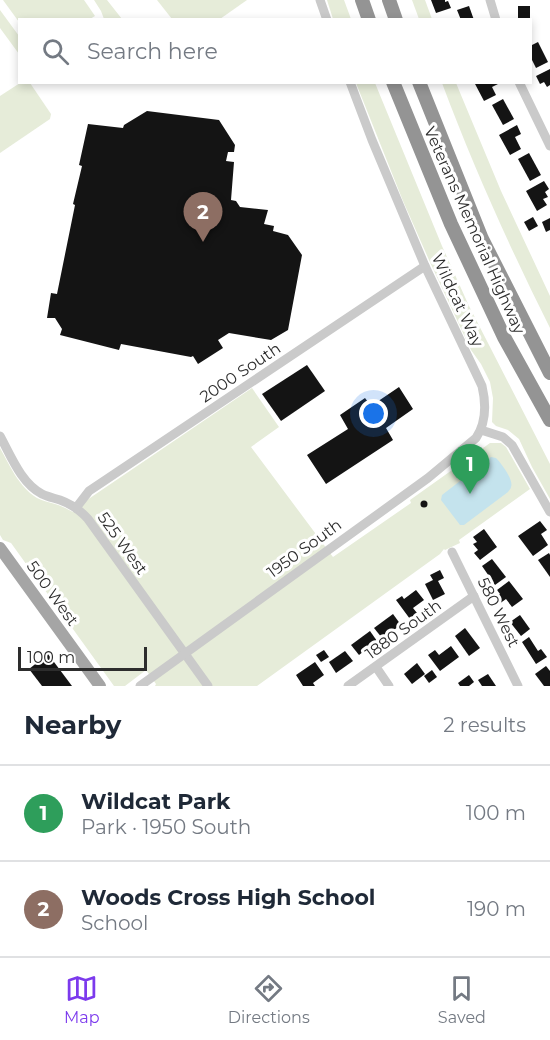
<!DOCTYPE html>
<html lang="en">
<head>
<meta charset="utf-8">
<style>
  :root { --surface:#fff; --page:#f6f6f7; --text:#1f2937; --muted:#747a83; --line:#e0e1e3; --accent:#7c3aed }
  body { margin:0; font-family:Montserrat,sans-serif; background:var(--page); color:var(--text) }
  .scale { position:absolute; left:18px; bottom:15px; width:129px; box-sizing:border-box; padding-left:6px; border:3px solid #2d2d2d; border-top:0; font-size:16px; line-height:21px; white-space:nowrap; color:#2d2d2d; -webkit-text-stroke:4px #fff; paint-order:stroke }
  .you { position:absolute; left:374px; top:414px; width:21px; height:21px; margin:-15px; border:4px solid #fff; border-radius:50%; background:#1a73e8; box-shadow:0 0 0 9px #1a73e833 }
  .badge { display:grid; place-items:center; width:39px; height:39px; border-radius:50%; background:var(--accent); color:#fff; font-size:20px; font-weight:700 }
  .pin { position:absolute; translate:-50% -50px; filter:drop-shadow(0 2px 3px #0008) }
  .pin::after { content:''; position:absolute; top:32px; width:21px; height:18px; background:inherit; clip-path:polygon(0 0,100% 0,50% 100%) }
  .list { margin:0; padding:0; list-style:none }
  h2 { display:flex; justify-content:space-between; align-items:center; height:78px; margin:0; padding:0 24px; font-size:26px }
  h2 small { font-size:20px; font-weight:400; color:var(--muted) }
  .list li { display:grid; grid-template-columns:39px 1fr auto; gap:18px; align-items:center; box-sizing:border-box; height:96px; padding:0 24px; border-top:2px solid var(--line) }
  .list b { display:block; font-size:22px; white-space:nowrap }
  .list p { margin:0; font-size:20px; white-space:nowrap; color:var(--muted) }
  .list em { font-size:20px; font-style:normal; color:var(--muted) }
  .icon { flex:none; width:33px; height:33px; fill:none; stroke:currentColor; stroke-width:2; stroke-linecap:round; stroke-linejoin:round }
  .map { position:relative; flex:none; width:550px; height:686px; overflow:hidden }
  .search { position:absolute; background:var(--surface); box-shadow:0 3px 9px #0003; left:18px; right:18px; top:18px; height:66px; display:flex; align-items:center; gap:15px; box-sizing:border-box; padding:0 21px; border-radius:0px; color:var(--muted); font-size:22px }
  .sheet { height:270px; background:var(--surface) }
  nav { display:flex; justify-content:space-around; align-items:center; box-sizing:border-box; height:84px; border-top:2px solid var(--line); background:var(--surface); font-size:16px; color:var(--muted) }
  nav a { display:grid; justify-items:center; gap:3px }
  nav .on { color:var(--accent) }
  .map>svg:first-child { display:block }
  .green { fill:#e6ecd9 }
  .water { fill:#c4e3ed }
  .building { fill:#141414 }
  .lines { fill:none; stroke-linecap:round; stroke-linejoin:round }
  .minor { stroke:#cacaca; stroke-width:9 }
  .major { stroke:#a5a5a5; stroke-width:12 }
  .highway { stroke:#949494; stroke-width:14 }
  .labels { text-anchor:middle; stroke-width:6; stroke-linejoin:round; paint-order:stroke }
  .street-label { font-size:16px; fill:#2d2d2d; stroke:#fff }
</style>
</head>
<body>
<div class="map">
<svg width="550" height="686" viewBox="0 0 550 686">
  <rect width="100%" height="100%" fill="#fff"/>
  <g class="green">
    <path d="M3,0H84L95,16L90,19L20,20L19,22Z"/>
    <path d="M94,0H107L122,19H104L101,11Z"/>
    <path d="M157,0H247L220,19H172Z"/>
    <path d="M327,0H344L351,19H333Z"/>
    <path d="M412,0H425L432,19H419Z"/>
    <path d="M0,10L19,36V54L0,28Z"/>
    <path d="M20,83H30L51,114L50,119L0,153V96Z"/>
    <path d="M356,83H375L442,246L469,306L550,464V499L532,467L519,439L508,430L496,426L492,422L493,398L490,382L481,364L471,350L429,260L403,201Z"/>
    <path d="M442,83H456L501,191L550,296V328C510,248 473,166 442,83Z"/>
    <path d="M252,388L279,427L251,447L333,557L411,503L410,500L490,443H501L506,447L530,489L459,540L460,543L445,550L444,549L440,554L257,686H155L156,684L146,670L125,686H114L11,543L3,540L0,535V448C10,466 19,487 37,498C43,501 49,502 55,504C62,506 67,509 73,512L87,500Z"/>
  </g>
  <path class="water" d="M491,457L496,458C501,463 514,480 511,487C511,489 509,490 508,492L464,525H460L441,500L442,495Z"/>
  <g class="building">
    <path d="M431,0H445V2L448,1L451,8L436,13Z"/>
    <path d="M469,6L474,20H461L457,10Z"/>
    <rect x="518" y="6" width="12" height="14"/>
    <path d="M538,42L548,62L536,68L530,56V46Z"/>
    <path d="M550,69V85L547,87L544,82L540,84L536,76Z"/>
    <path d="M474,82H497L498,84L492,87L496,95L484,101Z"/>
    <path d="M503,99L514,119L503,125L492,105Z"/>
    <path d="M147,111L219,120L235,145L234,152H228L226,161L234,162L231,200L236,201L240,207L268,210L264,224L274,226L273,231L288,235L302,255L288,330L271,340L229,333L218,340L223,348L198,364L193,356L191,357L121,344L119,350L60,335L62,329L55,318H47L51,293L57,294L75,205L73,204L82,166L79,165L88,124L123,128L124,125Z"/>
    <path d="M517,125L521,134L515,137L521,149L510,155L499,135Z"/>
    <path d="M529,153L541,175L530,181L518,159Z"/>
    <path d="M544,181L549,189L545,192L548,197L543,199L547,205L537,211L526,191Z"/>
    <path d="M533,217L538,226L529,231L524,222Z"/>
    <path d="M550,218V230L546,232L542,222Z"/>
    <path d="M307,365L325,391L281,421L262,394Z"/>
    <path d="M399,387L413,409L386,428L393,440L326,484L307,455L348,429L340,415L365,398L371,406Z"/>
    <circle cx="424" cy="504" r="3.5"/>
    <path d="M540,521L547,530L541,534L548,545L533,556L518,536Z"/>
    <path d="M484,529L497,547L480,560L474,553L478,550L473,544L477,542L473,537Z"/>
    <path d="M549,553L550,555V577L538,560Z"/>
    <path d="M492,559L506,577L495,585L482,566Z"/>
    <path d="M440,570L444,578L438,581L445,594L433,600L425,584L433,580L430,575Z"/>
    <path d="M509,581L523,599L512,607L506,599L499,604L495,598L500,594L497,590Z"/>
    <path d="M416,590L424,600L413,608L417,613L410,619L396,600L402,596L404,599Z"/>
    <path d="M393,614L401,625L382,638L374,628Z"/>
    <path d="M520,615L530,629L521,636L510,622Z"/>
    <path d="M465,628L480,648L469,656L455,636Z"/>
    <path d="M370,631L377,641L359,655L351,645Z"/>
    <path d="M529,637L538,651L541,649L547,657L536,664L522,642Z"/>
    <path d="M451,646L459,657L440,671L428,655L435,650L439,655Z"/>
    <path d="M324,650L329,657L321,662L316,655Z"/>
    <path d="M345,651L353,661L336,673L329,662Z"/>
    <path d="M48,654L72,686H42L29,669Z"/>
    <path d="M315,662L324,675L313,683L315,686H303L296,675Z"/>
    <path d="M417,663L425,674L412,684L404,674Z"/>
    <path d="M546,666L550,671V686H544L535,674Z"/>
    <path d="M432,670L437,677L429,683L424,676Z"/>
    <path d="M488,674L496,686H482L478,680Z"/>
    <path d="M469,675L474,682L469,686H460L458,683Z"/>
  </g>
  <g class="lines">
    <g class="minor">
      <path d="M320,0L327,20"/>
      <path d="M490,0L496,20"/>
      <path d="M519,82L550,146"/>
      <path d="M481,430L503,437L512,445L550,512"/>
      <path d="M0,436C11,456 21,483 42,494C48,497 54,498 60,500C71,504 80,510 88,519L208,686"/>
      <path d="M76,508L89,491L425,266"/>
      <path d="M452,552L518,686"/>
      <path d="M376,667L389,686"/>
      <path d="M140,686L428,478L476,438C486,423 486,403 482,386L425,266L372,140L350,82"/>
      <path d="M348,686L474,596"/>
    </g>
    <path class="major" d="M0,548L100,686"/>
    <g class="highway">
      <path d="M362,0L369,20"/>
      <path d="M389,0L396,20"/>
      <path d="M393,82L451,224L504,337L550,420"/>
      <path d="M419,82L482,239L550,373"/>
    </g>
  </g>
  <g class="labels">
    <g class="street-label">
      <text transform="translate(475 230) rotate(66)" y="6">Veterans Memorial Highway</text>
      <text transform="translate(458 300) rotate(65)" y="6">Wildcat Way</text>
      <text transform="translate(240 372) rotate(-34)" y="6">2000 South</text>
      <text transform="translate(123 543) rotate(54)" y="6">525 West</text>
      <text transform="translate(304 548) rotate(-36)" y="6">1950 South</text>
      <text transform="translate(53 593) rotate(54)" y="6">500 West</text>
      <text transform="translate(499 612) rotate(64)" y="6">580 West</text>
      <text transform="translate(403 629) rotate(-36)" y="6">1880 South</text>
    </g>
  </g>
</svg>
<div class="scale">100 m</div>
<div class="you"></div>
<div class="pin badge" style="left:470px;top:494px;background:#2e9e5b">1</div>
<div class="pin badge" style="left:203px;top:242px;background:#8d6e63">2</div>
<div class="search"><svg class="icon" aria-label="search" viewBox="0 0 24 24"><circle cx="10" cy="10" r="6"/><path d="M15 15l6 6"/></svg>Search here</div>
</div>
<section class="sheet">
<h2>Nearby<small>2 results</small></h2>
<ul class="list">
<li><span class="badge" style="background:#2e9e5b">1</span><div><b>Wildcat Park</b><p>Park · 1950 South</p></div><em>100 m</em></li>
<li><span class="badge" style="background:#8d6e63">2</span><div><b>Woods Cross High School</b><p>School</p></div><em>190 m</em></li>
</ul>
</section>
<nav>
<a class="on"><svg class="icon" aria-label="map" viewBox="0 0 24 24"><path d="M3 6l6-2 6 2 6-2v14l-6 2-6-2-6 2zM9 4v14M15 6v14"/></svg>Map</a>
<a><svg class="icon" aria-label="directions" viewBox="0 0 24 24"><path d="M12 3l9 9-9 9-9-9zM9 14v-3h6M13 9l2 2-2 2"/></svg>Directions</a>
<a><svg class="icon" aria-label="saved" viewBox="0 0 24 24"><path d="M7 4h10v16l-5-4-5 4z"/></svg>Saved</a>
</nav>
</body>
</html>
